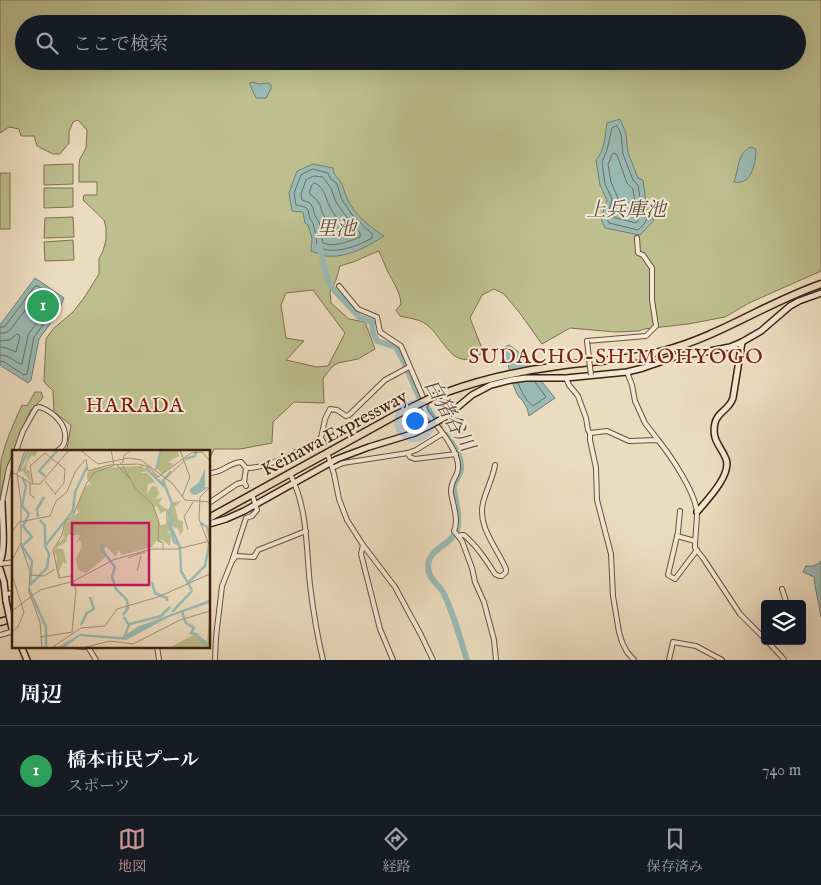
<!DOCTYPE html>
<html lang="ja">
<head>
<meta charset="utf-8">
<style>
  :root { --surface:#171b24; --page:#242831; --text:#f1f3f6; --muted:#9ea1a6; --line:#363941; --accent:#c59692 }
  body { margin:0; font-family:"IM FELL English","Noto Serif JP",serif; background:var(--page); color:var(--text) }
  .controls { position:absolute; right:15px; bottom:15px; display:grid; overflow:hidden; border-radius:5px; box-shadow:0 5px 20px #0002 }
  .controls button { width:45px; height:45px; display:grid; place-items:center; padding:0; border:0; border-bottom:1px solid var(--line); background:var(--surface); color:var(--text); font:25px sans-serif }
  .you { position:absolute; left:414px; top:420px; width:18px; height:18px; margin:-12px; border:4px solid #fff; border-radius:50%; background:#1a73e8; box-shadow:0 0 0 8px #1a73e833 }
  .badge { display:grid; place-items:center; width:32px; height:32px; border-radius:50%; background:var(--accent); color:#fff; font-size:16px; font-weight:700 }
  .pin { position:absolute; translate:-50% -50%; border:2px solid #fff; box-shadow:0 1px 5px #0006 }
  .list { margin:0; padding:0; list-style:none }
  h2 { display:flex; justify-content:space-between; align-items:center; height:65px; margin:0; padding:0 20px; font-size:21px }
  h2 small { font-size:16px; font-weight:400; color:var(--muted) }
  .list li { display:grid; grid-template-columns:32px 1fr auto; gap:15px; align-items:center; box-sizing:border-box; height:90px; padding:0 20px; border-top:1px solid var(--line) }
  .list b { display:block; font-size:19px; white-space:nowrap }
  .list p { margin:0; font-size:16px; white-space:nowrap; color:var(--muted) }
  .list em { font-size:16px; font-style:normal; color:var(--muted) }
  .icon { flex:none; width:28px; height:28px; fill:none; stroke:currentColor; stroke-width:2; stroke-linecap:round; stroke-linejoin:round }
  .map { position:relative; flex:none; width:821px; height:660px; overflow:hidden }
  .search { position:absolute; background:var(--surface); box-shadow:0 5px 20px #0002; left:15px; right:15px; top:15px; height:55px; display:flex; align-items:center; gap:12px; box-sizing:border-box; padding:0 18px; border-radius:28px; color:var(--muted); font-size:19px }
  .sheet { height:155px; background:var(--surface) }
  nav { display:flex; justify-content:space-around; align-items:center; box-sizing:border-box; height:70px; border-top:1px solid var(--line); background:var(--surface); font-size:14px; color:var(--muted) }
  nav a { display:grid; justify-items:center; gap:2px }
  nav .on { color:var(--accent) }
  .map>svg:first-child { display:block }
  .green { fill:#bdbf8e; stroke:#7e704f; fill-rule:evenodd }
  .water { fill:#99bbb4; stroke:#757d72 }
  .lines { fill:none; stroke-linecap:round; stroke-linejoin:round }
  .shore { stroke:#6c6e62; stroke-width:1 }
  .river { stroke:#99bbb4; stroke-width:6 }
  .street-tunnel { stroke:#c9b79c; stroke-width:4; stroke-dasharray:4 2; stroke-linecap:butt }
  .street-casing { stroke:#6a503c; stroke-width:6 }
  .secondary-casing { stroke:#3e2110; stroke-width:8 }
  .highway-casing { stroke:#3e2110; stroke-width:9 }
  .street { stroke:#f3e8d5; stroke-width:4 }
  .secondary { stroke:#f3e8d5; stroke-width:5 }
  .highway { stroke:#ecdcbf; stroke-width:6 }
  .street-bridge-casing { stroke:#6a503c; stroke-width:6; stroke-linecap:butt }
  .secondary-bridge-casing { stroke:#3e2110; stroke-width:8; stroke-linecap:butt }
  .highway-bridge-casing { stroke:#3e2110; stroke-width:9; stroke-linecap:butt }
  .street-bridge { stroke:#f3e8d5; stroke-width:4 }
  .secondary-bridge { stroke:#f3e8d5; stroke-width:5 }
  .highway-bridge { stroke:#ecdcbf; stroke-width:6 }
  .labels { text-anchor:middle; stroke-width:4; stroke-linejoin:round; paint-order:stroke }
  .street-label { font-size:19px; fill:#3e2110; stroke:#f3e8d5 }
  .water-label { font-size:20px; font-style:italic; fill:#594f41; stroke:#f3e8d5 }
  .quarter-label { font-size:21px; letter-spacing:1px; fill:#7a1f14; stroke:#f3e8d5 }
  .inset-river { fill:none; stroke:#99bbb4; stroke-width:2.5 }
  .inset-road { fill:none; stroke:#a69179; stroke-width:1 }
  .view { fill:#c2185b; fill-opacity:0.15; stroke:#c2185b; stroke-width:2.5 }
  .inset-edge { fill:none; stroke:#3e2110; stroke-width:2.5 }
</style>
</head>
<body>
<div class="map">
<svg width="821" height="660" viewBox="0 0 821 660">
  <rect width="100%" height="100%" fill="#ecdcbf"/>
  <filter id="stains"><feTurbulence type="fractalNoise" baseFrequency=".004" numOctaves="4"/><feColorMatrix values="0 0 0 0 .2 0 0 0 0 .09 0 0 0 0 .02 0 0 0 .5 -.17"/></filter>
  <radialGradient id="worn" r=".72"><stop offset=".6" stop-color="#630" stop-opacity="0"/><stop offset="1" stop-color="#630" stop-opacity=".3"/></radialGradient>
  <g class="green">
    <path d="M0,0H821V271L749,303L725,317L688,324L644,329L639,331L615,332L570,328L542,344L519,312L504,294L494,289L482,295L470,318L481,346L482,353C452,374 445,338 426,324C419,319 408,318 400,316L396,310L401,304C400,291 393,282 387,270C384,264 382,257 379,251C371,254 364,257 356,261C351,263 345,264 340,266L336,280L330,292L331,303L349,319L365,322L375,349L358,359L338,363L333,366L323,378L324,403L294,402L273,422L272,443L240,449H214L209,460V451H63L67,449L71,425L54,412L53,391L44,382L46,339L53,329L73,312L84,298L99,274V259L103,251L106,240V228L104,220L83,200L84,195H97V182H79V164L80,159L86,148L87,130L78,120L73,122L69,132V143L60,154H53L37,146L34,136H21L19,129L9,127L0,133ZM24,24H797V61H24ZM313,290L345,333L328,366L317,367L286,360L304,341L286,338L281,305L286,293Z"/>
    <path d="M73,164V184L44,185V165Z"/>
    <rect x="0" y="173" width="10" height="56"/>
    <path d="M44,188H73V207L44,208Z"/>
    <path d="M73,217L74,237L44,238L45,218Z"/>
    <path d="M73,240L74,260L45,261L44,242Z"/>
    <path d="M35,392H41L43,397L42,399L30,411L10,461L3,483L1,497L0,493C0,483 0,471 1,461C5,442 14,423 22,405L27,406Z"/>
  </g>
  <g class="water">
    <path d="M253,82L259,84L268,83L271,85V89L266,98H256L250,85V83Z"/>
    <path d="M620,119L626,133L628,153L638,178L643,180L647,210L654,220L640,235L605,228L601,219L607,200L600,185L596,160C605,151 605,135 607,123Z"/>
    <path d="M751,147L756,149C756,162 752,186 734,182C739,170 736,154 751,147Z"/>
    <path d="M313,164L333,168C334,176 336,175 340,181C343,185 344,191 346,196C353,213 368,226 384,236C367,247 347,258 326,256C321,255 316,253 311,251L312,238L308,225L305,223L303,212L292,211L289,193L297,171Z"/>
    <path d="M35,278L64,298L58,313L39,339L31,380L28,383L0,365V325Z"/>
    <path d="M509,345L524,356L534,372L555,398L529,416L527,408L522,400L518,396L512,382L508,364L500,349Z"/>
    <path d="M821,561V617C819,603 815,590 814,577L803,572L806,566C812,567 817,565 821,561Z"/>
  </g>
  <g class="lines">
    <g class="shore">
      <path d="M617,126L621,134L623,154L633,180L638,185L642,211L647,219L644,224L638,230L609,223L607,219L612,199L605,184L602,162L607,150L612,128Z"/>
      <path d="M614,153L617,155L627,183L633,189L636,212L639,219L636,223L616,218L614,217L618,198L611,182L608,164L612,155Z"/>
      <path d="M313,169L328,173L330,178L337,184L342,200L353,216L372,234V238C356,247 334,255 317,247L316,236L313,223L310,219L308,210L305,207L296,205L294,193L301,175Z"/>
      <path d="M314,176L323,177L331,188L336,202L348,219L360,233V237C349,241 335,248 323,243L319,222L315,216L313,208L310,203L302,200L301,194L306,180Z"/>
      <path d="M315,183C325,188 325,198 330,207C335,216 341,224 348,231L347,234L333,237L330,236L326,220L322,212L320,205L317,200L309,193L312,185Z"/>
      <path d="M0,327H4L6,325L35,286H38L57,300L54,310L34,337L27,374L24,375L4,362L0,361"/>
      <path d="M0,333H6L10,330L37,295H39L49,302L48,307L28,335L22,364H20L7,356L0,355"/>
      <path d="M0,341L9,340L17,334L20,336L16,352L6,348L0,347"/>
      <path d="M518,383C521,391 526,401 533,406L546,397L535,382"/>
    </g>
    <g class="river">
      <path d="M319,246L328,281L335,291L359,317L372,322L373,333L377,341L396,347L404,362L419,397L440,427"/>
      <path d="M446,435C453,445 465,459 460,473C458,478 454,482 454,488C455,501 461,517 457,530C452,544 429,549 428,565C428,581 439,583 444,594C454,615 460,638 467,660"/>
    </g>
    <path class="street-tunnel" d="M285,464L290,473"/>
    <g class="street-casing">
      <g id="street">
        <path d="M339,286L358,309L377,317L380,332L401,346L426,404L424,407L426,412C436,425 460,451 458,468C458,477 450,480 451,493C453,505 459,520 454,531L462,541L472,568L475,582L484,602L494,640L496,660"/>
        <path d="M587,341L646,336L656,326L652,300V268L643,255L638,253L637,238"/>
        <path d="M627,372L632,385L635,401L645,423L658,440"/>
        <path d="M566,378L569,385L578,396L586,418L588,430L590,433V440L596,468L597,500L611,554L613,596L619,632L622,642L627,652L634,660"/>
        <path d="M590,433L607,431L629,441L658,440C671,456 695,492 697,512C697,524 695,536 695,548L703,558L740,614L765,639"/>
        <path d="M324,443L321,438L325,419L330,409L337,410L346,416L349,415L385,380L409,367"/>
        <path d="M16,451L23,431L36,408L40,407C53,412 67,424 65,439C65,445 62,448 57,451"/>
        <path d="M408,453L410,457L415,459L456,454"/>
        <path d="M328,455L334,474L339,499L347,520L363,545L395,587L421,635L433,660"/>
        <path d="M246,468C271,468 300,450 321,438"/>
        <path d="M332,468L343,463L408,453L416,450L442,434"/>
        <path d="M209,473C224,473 227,463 241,462L246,468L244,482L246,486"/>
        <path d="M291,476C308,510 306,548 310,585C313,610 317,635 323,660"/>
        <path d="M2,503L9,468L14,457"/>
        <path d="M209,503L237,484L244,482"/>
        <path d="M680,511L678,532L668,575L675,579L697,550"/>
        <path d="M677,536L695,541"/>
        <path d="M460,537L461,535H464C477,546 486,560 495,574L499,576H502L506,572V569C498,549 477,527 483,503C486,490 493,478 495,465"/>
        <path d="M363,545L361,554L380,629L393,660"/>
        <path d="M233,560L236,556L254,557L258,550L306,531"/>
        <path d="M0,564L14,562"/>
        <path d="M782,589L787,604"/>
        <path d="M6,594L14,593"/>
        <path d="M0,635L14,631"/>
        <path d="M767,641L781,656L784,660"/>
        <path d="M72,646L88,647L96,660"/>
        <path d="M157,646L159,660"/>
        <path d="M215,660L216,637L222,586L232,561L246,518L252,516L257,510L253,497"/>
        <path d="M669,660L673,642L696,646L722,660"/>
      </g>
    </g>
    <g class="secondary-casing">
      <g id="secondary">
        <path d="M447,416L472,395L491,385L511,380L526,378H566L627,372L643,368L678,356L705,352L730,347L742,342L761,331L790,306L799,301L821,293"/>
        <path d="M697,512C706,501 732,475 726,459C721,446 711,440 715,423C717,414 724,412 729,405C731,403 732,401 733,398L742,342"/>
        <path d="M209,524L226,519L244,511L337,459L369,447L415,433L429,426"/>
        <path d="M0,561C6,550 2,517 2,503"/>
        <path d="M0,569L4,582L6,601"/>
        <path d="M21,646L27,660"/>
      </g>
    </g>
    <g class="highway-casing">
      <g id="highway">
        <path d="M447,392C483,379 519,371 558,366C593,361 629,360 663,351C720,336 766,303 821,284"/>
        <path d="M209,518L396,415"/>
        <path d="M0,622L14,618"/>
      </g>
    </g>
    <use href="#street" class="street"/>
    <use href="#secondary" class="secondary"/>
    <use href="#highway" class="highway"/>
    <g class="street-bridge-casing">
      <path id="street-bridge" d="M587,341L591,375"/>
    </g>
    <g class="secondary-bridge-casing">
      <g id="secondary-bridge">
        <path d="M429,426L447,416"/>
        <path d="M6,601L12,629"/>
      </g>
    </g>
    <g class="highway-bridge-casing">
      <path id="highway-bridge" d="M396,415L431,398L447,392"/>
    </g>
    <use href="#street-bridge" class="street-bridge"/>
    <use href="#secondary-bridge" class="secondary-bridge"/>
    <use href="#highway-bridge" class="highway-bridge"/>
  </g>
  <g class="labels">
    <g class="street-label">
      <text transform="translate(334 432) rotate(-28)" y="7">Keinawa Expressway</text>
    </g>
    <g class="water-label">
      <text x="626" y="216">上兵庫池</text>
      <text x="336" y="235">里池</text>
      <text transform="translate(450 415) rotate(60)" y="7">白猪谷川</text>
    </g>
    <g class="quarter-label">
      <text x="616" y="363">SUDACHO-SHIMOHYOGO</text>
      <text x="135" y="412">HARADA</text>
    </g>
  </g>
  <g transform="translate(12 450)">
    <rect width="198" height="198" fill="#ecdcbf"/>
    <path d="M17,0H26L23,7L20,5L15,12L14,20H17L20,33L11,21L7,22L9,15L10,19L13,15ZM149,0H166L167,6L156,12L162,14L150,24L145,18ZM130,16L135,21L128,23H135L143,32L136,34L135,44L140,36L145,37L147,44L143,49L150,48L147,54L155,59H159L161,52L170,51L163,56L166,70L171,71V81L168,85L166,79L158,76L159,80L155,81L159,85L158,96L149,89L150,92L144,91L140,97L110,105L106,100L104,107L95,97L92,98L95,106L74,123L66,120L64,109L70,96L68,90L64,93L68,85H56L54,92L44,98L51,99L55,114L51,112L47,121L49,129L44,120L45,107L42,102L45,94L53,87L51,86L53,74L67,62L64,58L73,37L77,34L80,36L75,29V23L83,18ZM142,56L146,57L148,63L154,61V74L148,75ZM197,173V197H159L183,184L195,191Z" fill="#bdbf8e" fill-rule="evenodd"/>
    <path d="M193,19V37H197L184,45L180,44L177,40L187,32ZM197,150V153L157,167L114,190L68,186L53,197H46L68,184L111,187L125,177Z" fill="#99bbb4"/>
    <path class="inset-river" d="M173,9L183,6L184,1M134,18L152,36M144,20L149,0M7,21L16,0M159,21L151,31L160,53L157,65L161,70L157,73L168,97L169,121L180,140M33,26L27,21L46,0M10,27L14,36L10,56L17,64L11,76L20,87L10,96L20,111L18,133M26,67L25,59L32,47M28,70L33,76V95M189,73L195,77L198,89M158,78L162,92L167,95M90,93V100L103,117L100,127L104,139L115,150L116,158L111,165M140,132L143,143L155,148V151M177,132L193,116L197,95M18,135L35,118L37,104L33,96L61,61L63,42L75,17M17,139L34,177V197M160,162L180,141M170,162L174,173L182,178L179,183L184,184L196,197M112,167L117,175L112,188M118,174L149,166L158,157M69,175L75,163L82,159L78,147"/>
    <path class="inset-road" d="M13,0L5,24L9,52V95L18,121L17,142L28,172L30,197M68,0L86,14L117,8L129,10L160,33L173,50L198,52M168,0L178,27L170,47M74,9L76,21L97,15L126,14L137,17L146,27L179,3L190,2L198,11M108,14L111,12L112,5L120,0M105,15L119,30M111,16L123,38L141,55L147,72L146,91L151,93V99M0,22L20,34H28L57,0M153,29L172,11M33,31L44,45M18,33V45L23,48M21,34L18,16L33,3L53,19L52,33L43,44M198,37L188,47L187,69L198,97M176,80L172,67L181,52M0,82L7,72L38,66L44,51L55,42L63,22L73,10M116,108L133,102M0,110L9,93M125,121L129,106M0,125L12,162L6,177L0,182M19,125L32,126L43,119M0,161L28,140L62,131L101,110L140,99H165L198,91M60,182L64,140L59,126L47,128L41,100L50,85L53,72L61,66L74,34L82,23L102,15L99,0M28,187L61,182M41,197L69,178L93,176L105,159L146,147L198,124M74,197L98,191L121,194L168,170L198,161"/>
    <path class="view" d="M60,73H137V135H60Z"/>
    <rect width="198" height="198" class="inset-edge"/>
  </g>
  <rect width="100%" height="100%" filter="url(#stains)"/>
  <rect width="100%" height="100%" fill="url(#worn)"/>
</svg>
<div class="controls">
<button><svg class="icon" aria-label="layers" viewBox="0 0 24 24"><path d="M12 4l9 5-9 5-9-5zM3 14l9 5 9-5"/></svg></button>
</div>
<div class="you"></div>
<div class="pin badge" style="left:43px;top:306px;background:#2e9e5b">1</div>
<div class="search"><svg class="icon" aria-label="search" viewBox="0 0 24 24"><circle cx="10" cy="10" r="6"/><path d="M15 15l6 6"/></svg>ここで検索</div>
</div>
<section class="sheet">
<h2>周辺<small></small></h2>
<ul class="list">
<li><span class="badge" style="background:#2e9e5b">1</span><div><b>橋本市民プール</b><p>スポーツ</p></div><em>740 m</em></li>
</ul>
</section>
<nav>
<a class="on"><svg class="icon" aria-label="map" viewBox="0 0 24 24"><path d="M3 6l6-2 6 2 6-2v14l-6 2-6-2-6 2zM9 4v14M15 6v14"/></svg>地図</a>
<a><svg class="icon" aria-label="directions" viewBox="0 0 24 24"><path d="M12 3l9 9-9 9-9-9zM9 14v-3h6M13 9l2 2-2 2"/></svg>経路</a>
<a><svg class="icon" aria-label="saved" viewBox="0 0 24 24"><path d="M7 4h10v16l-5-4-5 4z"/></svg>保存済み</a>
</nav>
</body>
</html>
